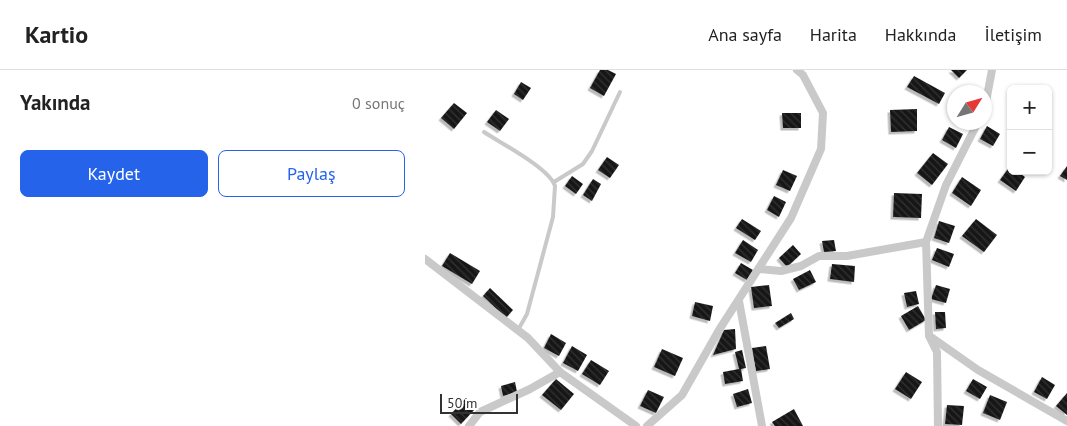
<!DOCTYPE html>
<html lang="tr">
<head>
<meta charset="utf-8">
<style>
  :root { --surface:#fff; --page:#f6f6f6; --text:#222; --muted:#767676; --line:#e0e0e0; --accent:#2563eb }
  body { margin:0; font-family:"PT Sans",sans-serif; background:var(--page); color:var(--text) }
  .controls { position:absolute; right:15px; top:15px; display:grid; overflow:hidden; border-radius:8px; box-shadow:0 1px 4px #0004 }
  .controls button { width:45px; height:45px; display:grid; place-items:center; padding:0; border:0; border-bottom:1px solid var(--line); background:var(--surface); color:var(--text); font:25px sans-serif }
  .compass { position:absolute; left:522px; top:15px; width:45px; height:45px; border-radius:50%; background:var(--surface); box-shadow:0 1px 4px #0004; rotate:53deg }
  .scale { position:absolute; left:15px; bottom:12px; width:78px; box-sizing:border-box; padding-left:5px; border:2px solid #323232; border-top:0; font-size:14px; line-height:18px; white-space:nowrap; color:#323232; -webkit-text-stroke:4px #fff; paint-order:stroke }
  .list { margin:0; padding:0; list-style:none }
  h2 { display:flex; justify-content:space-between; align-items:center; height:65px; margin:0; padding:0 20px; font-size:21px }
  h2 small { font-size:16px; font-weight:400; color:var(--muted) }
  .actions { display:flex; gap:10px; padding:15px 20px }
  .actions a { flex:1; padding:11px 0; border:1px solid var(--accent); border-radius:8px; text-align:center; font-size:18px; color:var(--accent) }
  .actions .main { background:var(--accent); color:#fff }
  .map { position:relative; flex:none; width:642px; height:356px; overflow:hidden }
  header { display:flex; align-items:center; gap:30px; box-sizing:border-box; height:70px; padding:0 25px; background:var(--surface); border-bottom:1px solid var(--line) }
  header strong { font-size:24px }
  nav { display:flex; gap:28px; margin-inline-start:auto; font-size:18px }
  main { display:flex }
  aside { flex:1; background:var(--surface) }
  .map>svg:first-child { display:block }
  .building { fill:url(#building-back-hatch); filter:url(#shadow) }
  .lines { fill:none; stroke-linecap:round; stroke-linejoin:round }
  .service { stroke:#c9c9c9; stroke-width:4 }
  .minor { stroke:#c9c9c9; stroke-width:8 }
</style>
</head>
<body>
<header>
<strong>Kartio</strong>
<nav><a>Ana sayfa</a><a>Harita</a><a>Hakkında</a><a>İletişim</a></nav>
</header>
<main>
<aside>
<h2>Yakında<small>0 sonuç</small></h2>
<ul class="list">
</ul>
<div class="actions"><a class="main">Kaydet</a><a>Paylaş</a></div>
</aside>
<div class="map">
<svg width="642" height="356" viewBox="0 0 642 356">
  <defs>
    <pattern id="building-back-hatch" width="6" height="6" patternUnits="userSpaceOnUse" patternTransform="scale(1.25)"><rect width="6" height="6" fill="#191919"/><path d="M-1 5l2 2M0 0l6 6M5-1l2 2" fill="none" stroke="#323232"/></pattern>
    <filter id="shadow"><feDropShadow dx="-2.5" dy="2.5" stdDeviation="0" flood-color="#0004"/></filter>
  </defs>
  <rect width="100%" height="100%" fill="#fff"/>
  <g class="building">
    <path d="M175,0H183L191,4L179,26L165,18Z"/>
    <path d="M526,0H542L534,8Z"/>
    <path d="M489,6L520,23L514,34L482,17Z"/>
    <path d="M96,12L106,18L98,30L89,24Z"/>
    <path d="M29,33L42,43L29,59L16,48Z"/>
    <path d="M492,39V61L466,62L465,40Z"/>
    <path d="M71,40L84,49L75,61L62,52Z"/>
    <path d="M357,43H376V58H358Z"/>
    <path d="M562,56L575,64L568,76L555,69Z"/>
    <path d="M524,57L538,64L531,78L517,70Z"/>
    <path d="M508,83L523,94L507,115L492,103Z"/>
    <path d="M182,87L194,95L185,108L173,100Z"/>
    <path d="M585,96L586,101H592L600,107L591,121L575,110Z"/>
    <path d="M642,96V110L635,106Z"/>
    <path d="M358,100L372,106L365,121L351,115Z"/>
    <path d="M147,106L158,114L151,124L140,116Z"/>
    <path d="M537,107L556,120L546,136L527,123Z"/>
    <path d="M168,109L176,114L167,131L158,125Z"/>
    <path d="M469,123L497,124L496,148L468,147Z"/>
    <path d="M349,126L361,132L354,147L342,140Z"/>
    <path d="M317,149L336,161L330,170L311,158Z"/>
    <path d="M551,149L572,165L559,182L537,166Z"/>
    <path d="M514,151L530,156L524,173L509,168Z"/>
    <path d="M318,170L333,180L326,192L310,183Z"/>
    <path d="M409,170L411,181L399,182L397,171Z"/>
    <path d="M368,175L376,184L362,197L354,188Z"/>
    <path d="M512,178L529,184L524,197L507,190Z"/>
    <path d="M25,183L55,201L47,214L17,196Z"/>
    <path d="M316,193L328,200L322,210L310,203Z"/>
    <path d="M407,194L430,196L429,212L405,209Z"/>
    <path d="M385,200L391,212L374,220L368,209Z"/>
    <path d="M344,215L347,236L329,238L326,217Z"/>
    <path d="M511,215L525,219L521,233L506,229Z"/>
    <path d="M65,218L88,240L81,248L58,226Z"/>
    <path d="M491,221L494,234L482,237L479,223Z"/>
    <path d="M270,232L288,236L285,251L267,246Z"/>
    <path d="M493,236L501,250L484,260L476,246Z"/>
    <path d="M510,242H520L521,258L511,259Z"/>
    <path d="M366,243L369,249L354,258L350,253Z"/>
    <path d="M310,259L311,279L288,285L299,260Z"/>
    <path d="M126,264L141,273L134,286L119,278Z"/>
    <path d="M147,276L162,285L153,301L138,293Z"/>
    <path d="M341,276L345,299L331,301L327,278Z"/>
    <path d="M237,279L258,288L250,306L229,297Z"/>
    <path d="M317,280L321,298L316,299L318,311L300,314L298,302L314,299L310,282Z"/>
    <path d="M166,290L184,301L175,315L157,304Z"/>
    <path d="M481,302L497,312L486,329L470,319Z"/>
    <path d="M617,307L630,315L622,329L609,322Z"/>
    <path d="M131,309L149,324L136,340L117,325Z"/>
    <path d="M548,309L562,317L555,329L541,321Z"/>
    <path d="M90,312L92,322L78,326L76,316Z"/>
    <path d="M323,319L327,333L312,337L308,324Z"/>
    <path d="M223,320L239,327L231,343L215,336Z"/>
    <path d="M642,323V345L631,336Z"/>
    <path d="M565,325L582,332L575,350L558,343Z"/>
    <path d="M41,328L51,338L36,354L26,344Z"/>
    <path d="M522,335L539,336L537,355L520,354Z"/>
    <path d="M369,339L378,356H350L347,352Z"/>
  </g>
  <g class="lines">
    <g class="service">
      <path d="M59,62C77,74 124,98 130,116L128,147L102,244L93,260"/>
      <path d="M129,112L158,94L167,81L195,22"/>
    </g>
    <g class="minor">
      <path d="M560,37L567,0"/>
      <path d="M0,189L103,268L135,302L211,356"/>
      <path d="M334,199L356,201L376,196L394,186H422L501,172"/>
      <path d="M314,231L337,356"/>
      <path d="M506,267L553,300L642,351"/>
      <path d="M44,356L55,342L105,319L135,302"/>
      <path d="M222,356L257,325L294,260L366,148L396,79L398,43L378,5L372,0"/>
      <path d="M513,356L512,282L504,266L501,172L521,115L553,52"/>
    </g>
  </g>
</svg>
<div class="controls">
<button>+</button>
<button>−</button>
</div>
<svg class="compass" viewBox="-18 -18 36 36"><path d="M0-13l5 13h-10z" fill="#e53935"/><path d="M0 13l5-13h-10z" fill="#767676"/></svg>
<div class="scale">50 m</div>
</div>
</main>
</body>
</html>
